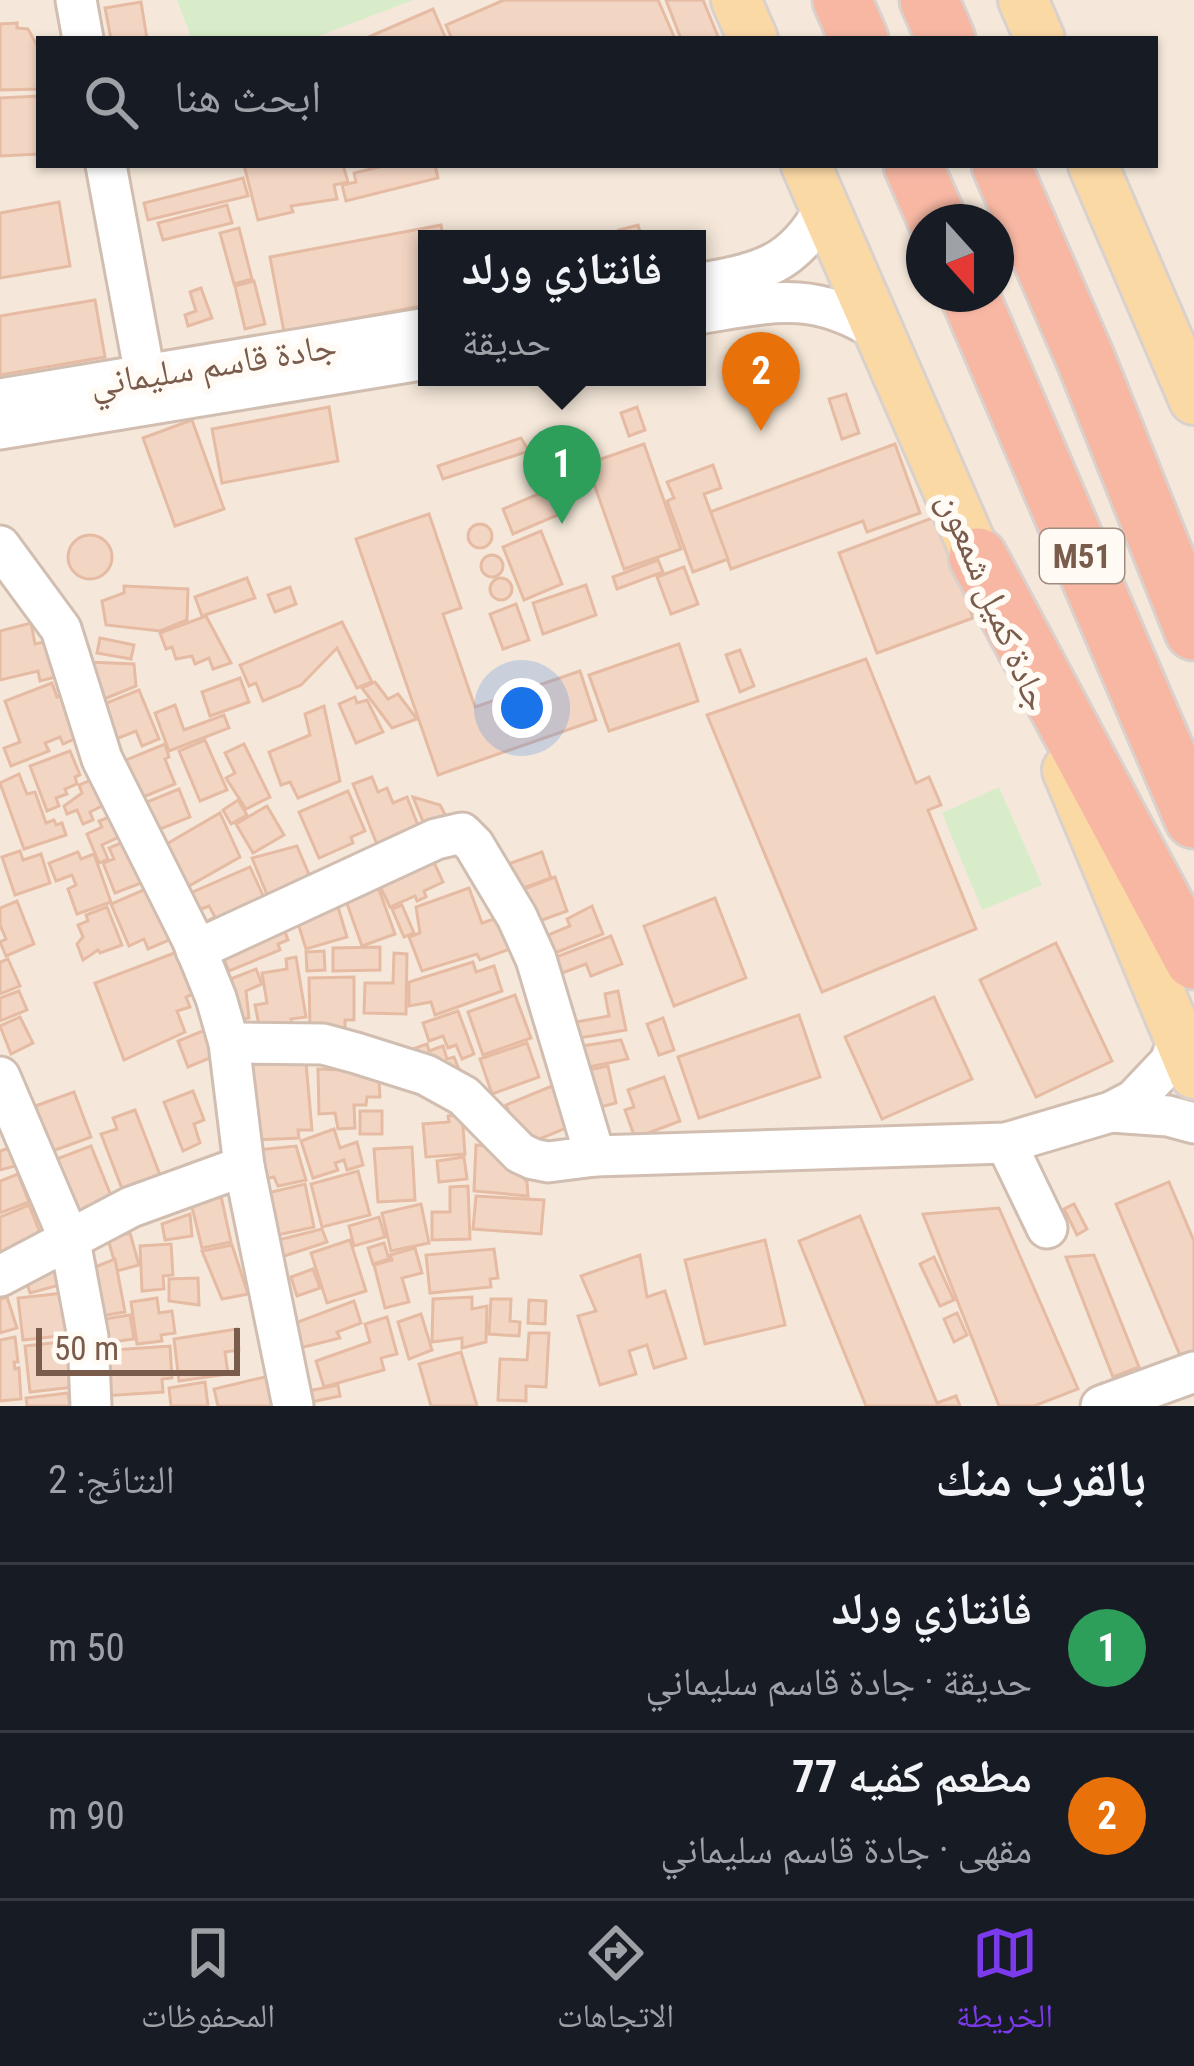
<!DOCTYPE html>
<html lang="ar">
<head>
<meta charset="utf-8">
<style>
  :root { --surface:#171b24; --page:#242831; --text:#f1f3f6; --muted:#9ea1a6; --line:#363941; --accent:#7c3aed }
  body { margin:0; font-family:"Roboto Condensed","Noto Naskh Arabic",sans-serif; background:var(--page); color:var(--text); direction:rtl }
  .compass { position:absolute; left:906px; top:204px; width:108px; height:108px; border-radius:50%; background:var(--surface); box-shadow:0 3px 9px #0004; rotate:159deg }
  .scale { position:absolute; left:36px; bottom:30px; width:204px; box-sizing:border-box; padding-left:12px; border:6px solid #7a5c4d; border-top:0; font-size:33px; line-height:42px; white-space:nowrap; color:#7a5c4d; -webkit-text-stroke:9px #fffaf3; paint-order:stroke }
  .you { position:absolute; left:522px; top:708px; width:42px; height:42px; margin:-30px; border:9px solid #fff; border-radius:50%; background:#1a73e8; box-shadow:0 0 0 18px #1a73e833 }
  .badge { display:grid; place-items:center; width:78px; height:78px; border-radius:50%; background:var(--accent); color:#fff; font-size:39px; font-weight:700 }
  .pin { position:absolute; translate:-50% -99px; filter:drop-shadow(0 3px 6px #0008) }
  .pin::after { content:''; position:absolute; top:63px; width:42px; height:36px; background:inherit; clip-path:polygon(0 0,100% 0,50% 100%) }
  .popup { position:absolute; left:418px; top:230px; width:288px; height:156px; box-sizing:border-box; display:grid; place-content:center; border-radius:0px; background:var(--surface); filter:drop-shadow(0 3px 9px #0005); font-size:39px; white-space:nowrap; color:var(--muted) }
  .popup b { font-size:45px; color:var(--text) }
  .popup::after { content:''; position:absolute; left:50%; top:100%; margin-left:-24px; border:24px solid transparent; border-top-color:var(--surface) }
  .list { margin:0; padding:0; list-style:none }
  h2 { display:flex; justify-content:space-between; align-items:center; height:156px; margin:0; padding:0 48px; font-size:51px }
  h2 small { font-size:39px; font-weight:400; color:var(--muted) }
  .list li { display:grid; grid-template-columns:78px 1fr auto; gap:36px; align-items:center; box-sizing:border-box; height:168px; padding:0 48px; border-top:3px solid var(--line) }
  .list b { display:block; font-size:45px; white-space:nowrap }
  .list p { margin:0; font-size:39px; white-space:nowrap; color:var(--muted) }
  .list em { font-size:39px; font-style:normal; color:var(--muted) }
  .icon { flex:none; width:66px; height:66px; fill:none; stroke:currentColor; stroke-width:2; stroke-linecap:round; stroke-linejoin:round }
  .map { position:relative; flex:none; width:1194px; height:1406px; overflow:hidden; direction:ltr }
  .search { position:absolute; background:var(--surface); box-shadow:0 3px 9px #0004; left:36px; right:36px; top:36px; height:132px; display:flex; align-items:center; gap:30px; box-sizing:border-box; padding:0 42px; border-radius:0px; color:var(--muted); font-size:45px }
  .sheet { height:492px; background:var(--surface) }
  nav { display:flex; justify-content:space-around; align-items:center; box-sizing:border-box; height:168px; border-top:3px solid var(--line); background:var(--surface); font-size:33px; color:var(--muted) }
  nav a { display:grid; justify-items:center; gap:6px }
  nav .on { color:var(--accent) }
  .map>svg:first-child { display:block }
  .residential { fill:#f5e8da; fill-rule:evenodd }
  .green { fill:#d8ecc9 }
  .building { fill:#f3d5c3; stroke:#e6bba3; stroke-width:3 }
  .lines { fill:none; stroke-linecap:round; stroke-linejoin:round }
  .minor-casing { stroke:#d1beb0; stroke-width:45 }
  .major-casing { stroke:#dad1cd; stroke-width:54 }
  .highway-casing { stroke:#dad1cd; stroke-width:63 }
  .minor { stroke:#fff; stroke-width:39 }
  .major { stroke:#fbd9a5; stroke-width:48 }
  .highway { stroke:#f7b7a3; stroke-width:57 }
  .labels { text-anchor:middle; stroke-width:12; stroke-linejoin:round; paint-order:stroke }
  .shield { fill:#fffaf3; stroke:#a28b7f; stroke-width:3 }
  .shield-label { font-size:33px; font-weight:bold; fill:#7a5c4d }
  .street-label { font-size:36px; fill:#7a5c4d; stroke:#fffaf3 }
</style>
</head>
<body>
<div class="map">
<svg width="1194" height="1406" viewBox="0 0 1194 1406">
  <rect width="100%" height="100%" fill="#fdf6ec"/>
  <path class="residential" d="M0,0H1194V1406H0ZM39,39H1155V165H39ZM924,222H996V294H924ZM427,239H697V377H427Z"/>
  <g class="green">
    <path d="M177,0H413L311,39H192Z"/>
    <path d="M999,787L1042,885L982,910L942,813Z"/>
  </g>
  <g class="building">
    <path d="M504,0H658L675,39H452L446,25Z"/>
    <path d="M666,0H703L719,39H681Z"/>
    <path d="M141,2L147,39H111L105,8Z"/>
    <path d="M433,9L446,39H364Z"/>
    <path d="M17,23V28L28,29L39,49V89L0,90V24Z"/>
    <path d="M39,96V154L0,156V98Z"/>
    <path d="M244,165H343L348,182L334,185L337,199L291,206L293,212L258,220Z"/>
    <path d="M387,165H435L438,178L346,201L342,185L356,182L354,173Z"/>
    <path d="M243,178L248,196L148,220L144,203Z"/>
    <path d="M59,202L70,266L0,278V213Z"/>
    <path d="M227,205L232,223L163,240L158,223Z"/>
    <path d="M441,225L443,239H427V305L284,332L270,257Z"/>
    <path d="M638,225L642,239H622L619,230Z"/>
    <path d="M239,228L252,279L234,284L220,233Z"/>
    <path d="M254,281L265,324L245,329L235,286Z"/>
    <path d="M201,288L212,318L188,326L185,315L196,311L190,292Z"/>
    <path d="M95,300L105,357L0,375V316Z"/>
    <path d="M846,394L859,433L842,439L829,399Z"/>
    <path d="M329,407L338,461L222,483L212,429Z"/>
    <path d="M637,407L645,430L629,436L621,413Z"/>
    <path d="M192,420L224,509L175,526L143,438Z"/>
    <path d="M521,438L529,451L443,479L438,466Z"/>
    <path d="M644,444L681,549L624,569L587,464Z"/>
    <path d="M895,444L920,513L867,532L863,521L731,569L710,512Z"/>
    <path d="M713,465L721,488L704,494L728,559L693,572L667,501L674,498L667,482Z"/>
    <path d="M550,489L560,514L513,534L503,509Z"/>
    <path d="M429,514L461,608L443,614L475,707L580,671L596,720L438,775L356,539Z"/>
    <path d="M935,517L973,618L877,653L839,553Z"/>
    <circle cx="480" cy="536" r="12"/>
    <path d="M541,531L562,584L524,600L503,547Z"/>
    <circle cx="90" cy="557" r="22"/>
    <circle cx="492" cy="566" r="11"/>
    <path d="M658,560L663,572L617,589L613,577Z"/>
    <path d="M684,567L698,604L671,614L657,577Z"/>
    <path d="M247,578L255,598L202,616L195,597Z"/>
    <circle cx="501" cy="589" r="11"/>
    <path d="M586,585L596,615L543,634L533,603Z"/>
    <path d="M124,586L188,589L187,620L160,631L106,625L102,601L124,593Z"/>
    <path d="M290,587L296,604L275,612L268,595Z"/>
    <path d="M516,604L529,640L503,649L490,614Z"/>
    <path d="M206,616L231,663L213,669L209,658L195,664L192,656L176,659L172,647L166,649L160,633Z"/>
    <path d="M342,622L372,682L357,688L337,648L301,685L263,701L256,683L249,686L240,665Z"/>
    <path d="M31,623L35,644L48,641L56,677L40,681L38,671L0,680V631Z"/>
    <path d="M100,638L134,645L131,659L97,653Z"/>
    <path d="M679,644L698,701L609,731L589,675Z"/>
    <path d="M740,650L754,686L740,692L726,655Z"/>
    <path d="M866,659L916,783L929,777L941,805L928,810L976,929L822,992L707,715Z"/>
    <path d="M87,662L134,664L136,686L92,704Z"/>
    <path d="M240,678L249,702L210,716L202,692Z"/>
    <path d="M375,682L388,699L398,694L417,719L392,728L362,688Z"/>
    <path d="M52,683L57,697L63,695L79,737L63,744L60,737L45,743L49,751L11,766L4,748L20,742L5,701Z"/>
    <path d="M139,690L159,739L142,746L136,731L111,741L94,708Z"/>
    <path d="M355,697L357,703L367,700L383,732L356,743L339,704Z"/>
    <path d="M175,705L184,730L224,715L229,728L169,751L155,713Z"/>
    <path d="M324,706L340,781L298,798L290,782L281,785L269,752L310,735L305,714Z"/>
    <path d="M205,740L227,790L200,801L179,751Z"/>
    <path d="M165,744L169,757L165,759L175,784L136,800L121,762Z"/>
    <path d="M244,744L270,797L246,809L226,778L235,773L225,753Z"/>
    <path d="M70,751L80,775L75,777L77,784L65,789L67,794L56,798L59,806L47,811L30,766Z"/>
    <path d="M19,774L27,794L35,792L46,823L54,820L56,825L62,823L66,835L24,849L0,783Z"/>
    <path d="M372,777L378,792L387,788L393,803L407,797L422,836L380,852L353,784Z"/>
    <path d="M91,780L102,806L90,812L93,820L83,824L77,810L67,814L64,806L82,793L79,785Z"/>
    <path d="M179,789L190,817L153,832L142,804Z"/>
    <path d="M348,791L365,831L351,837L353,843L319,858L299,812Z"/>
    <path d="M413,797L440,805L447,818L426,829Z"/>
    <path d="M238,800L247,815L231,824L223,810Z"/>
    <path d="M267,806L284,835L253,853L236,824Z"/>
    <path d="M220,813L240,857L182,890L158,849Z"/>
    <path d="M112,816L121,836L102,845L108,859L99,863L87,834L102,827L99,821Z"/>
    <path d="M128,840L144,882L115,893L103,863L114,859L109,848Z"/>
    <path d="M297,846L313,884L270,902L252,858Z"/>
    <path d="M427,847L443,882L424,891L426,897L417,901L415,896L390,907L373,872Z"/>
    <path d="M20,851L23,860L41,854L50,883L15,895L2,857Z"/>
    <path d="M78,852L81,859L94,854L111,902L77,914L68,889L76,885L72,875L56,881L49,863Z"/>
    <path d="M542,852L551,878L512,892L503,866Z"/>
    <path d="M250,867L266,902L208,927L205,922L215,917L209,906L194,912L186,895Z"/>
    <path d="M555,877L567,911L531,924L519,891Z"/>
    <path d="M377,884L395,934L362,946L343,892Z"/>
    <path d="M155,885L174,938L148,949L144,939L129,946L111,904Z"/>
    <path d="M469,888L482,923L503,916L515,947L480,960L477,954L422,971L409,937L420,933L416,907Z"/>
    <path d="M335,897L347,937L306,949L294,910Z"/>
    <path d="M715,898L746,978L674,1006L644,926Z"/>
    <path d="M17,901L34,944L6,956L0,942L6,939L0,925V908Z"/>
    <path d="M402,905L414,933L404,937L392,909Z"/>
    <path d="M592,906L603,934L555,953L548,935L570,926L567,919Z"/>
    <path d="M107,907L122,945L100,953L98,950L83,960L77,944L83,937L78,925L88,921L86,915Z"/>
    <path d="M281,921L288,940L278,944L280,950L229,971L220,950Z"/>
    <path d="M611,936L622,964L591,976L586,964L562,973L556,957Z"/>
    <path d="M1056,943L1112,1061L1036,1097L980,980Z"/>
    <path d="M380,947V970L333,971V948Z"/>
    <path d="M324,951L325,970L307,971L306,952Z"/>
    <path d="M177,952L193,994L186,997L190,1007L177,1011L185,1032L124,1060L95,983Z"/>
    <path d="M394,953L407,954L406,1014L364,1013L365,983H393Z"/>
    <path d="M296,957L306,1017L291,1019L292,1024L260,1030L255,1005L267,1003L262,973L287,969L286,959Z"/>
    <path d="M8,959L20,986L0,994V962Z"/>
    <path d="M473,962L476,972L494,966L502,991L435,1015L431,1002L409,1006V982Z"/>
    <path d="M256,969L262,984L246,991L249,1018L237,1020L228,980Z"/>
    <path d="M354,977V1020H345V1028L310,1029L309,978Z"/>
    <path d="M19,991L27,1010L0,1021V998Z"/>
    <path d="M618,991L626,1030L579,1038L576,1022L609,1016L605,994Z"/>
    <path d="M515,995L531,1038L483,1055L468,1012Z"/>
    <path d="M934,997L972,1079L882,1119L845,1037Z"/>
    <path d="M458,1011L474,1054L462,1059L456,1045L448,1048L443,1036L429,1041L423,1023Z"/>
    <path d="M799,1015L820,1077L699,1118L678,1057Z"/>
    <path d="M20,1017L33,1043L11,1054L0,1026Z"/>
    <path d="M663,1018L674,1050L659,1055L647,1024Z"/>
    <path d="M205,1030L215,1056L188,1067L178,1041Z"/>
    <path d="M621,1040L628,1059L589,1067L582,1046Z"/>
    <path d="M527,1043L539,1077L492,1094L480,1059Z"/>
    <path d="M427,1044L429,1051L443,1046L447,1059L454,1057L460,1072L410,1050Z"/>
    <path d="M306,1063L312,1130H298L299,1138L252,1140L249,1064Z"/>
    <path d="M343,1063L378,1066L380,1097H367L366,1105H354L355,1128L338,1129L335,1113L319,1114L318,1069L343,1070Z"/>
    <path d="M608,1066L616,1103L593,1109L584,1071Z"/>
    <path d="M664,1077L680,1121L635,1138L625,1110L634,1107L628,1090Z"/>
    <path d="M552,1086L569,1127L522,1146L506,1105Z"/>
    <path d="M193,1091L204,1120L194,1124L200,1143L183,1151L164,1102Z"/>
    <path d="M74,1092L91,1137L47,1153L30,1108Z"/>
    <path d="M135,1110L162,1180L124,1194L101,1134L117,1129L113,1118Z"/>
    <rect x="360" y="1111" width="22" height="23"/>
    <path d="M462,1114L465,1154L426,1157L423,1124L449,1122L448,1116Z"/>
    <path d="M334,1129L340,1148L357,1142L363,1165L347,1170L344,1160L335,1163L338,1170L313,1178L301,1141Z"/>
    <path d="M476,1145L499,1147L527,1182L528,1196L474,1191Z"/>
    <path d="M91,1146L114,1203L68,1220L46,1163Z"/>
    <path d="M296,1146L306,1180L278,1186L274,1177L256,1181V1150Z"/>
    <path d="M412,1147L415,1200L378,1202L374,1149Z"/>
    <path d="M9,1148L15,1166L0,1170V1151Z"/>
    <path d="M464,1157L467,1179L439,1182L437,1161Z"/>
    <path d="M358,1171L370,1215L322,1227L311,1184Z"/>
    <path d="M18,1174L29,1202L0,1213V1181Z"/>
    <path d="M1169,1182L1194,1241V1363L1185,1367L1116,1204Z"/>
    <path d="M305,1184L314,1227L273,1236L263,1194Z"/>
    <path d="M468,1186L470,1239L432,1240V1212H450V1187Z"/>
    <path d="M221,1196L231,1242L202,1248L191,1203Z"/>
    <path d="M476,1196L544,1200L541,1234L473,1229Z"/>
    <path d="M421,1204L429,1243L391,1251L382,1213Z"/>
    <path d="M1074,1204L1087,1229L1077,1235L1064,1209Z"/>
    <path d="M29,1205L45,1245L0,1262V1217Z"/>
    <path d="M999,1208L1078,1389L1034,1406H999L923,1214Z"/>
    <path d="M190,1214L192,1236L165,1240L162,1224Z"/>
    <path d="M860,1216L937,1403L956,1396L960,1406H866L799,1241Z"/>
    <path d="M379,1217L385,1237L354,1246L349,1226Z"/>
    <path d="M322,1229L327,1242L275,1259L270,1242Z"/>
    <path d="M130,1233L139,1265L117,1271L108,1239Z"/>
    <path d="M350,1240L366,1291L327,1303L311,1253Z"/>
    <path d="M765,1240L785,1325L705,1344L685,1260Z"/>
    <path d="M384,1243L389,1259L373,1264L368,1248Z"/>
    <path d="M171,1244L173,1275L163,1276L164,1289L142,1291L140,1246Z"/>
    <path d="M232,1245L248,1294L222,1299L202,1251Z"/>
    <path d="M415,1248L422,1273L402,1278L409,1302L385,1308L374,1265L392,1260L390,1255Z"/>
    <path d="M494,1249L498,1278L490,1279L491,1287L430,1293L426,1255Z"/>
    <path d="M640,1255L647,1297L665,1291L686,1358L654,1368L647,1345L629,1351L636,1374L600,1385L578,1316L596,1311L581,1276Z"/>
    <path d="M1094,1255L1139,1367L1113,1377L1066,1257Z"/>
    <path d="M934,1257L954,1300L940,1306L920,1264Z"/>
    <path d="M115,1259L125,1312L94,1317L85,1271Z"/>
    <path d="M66,1266L71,1282L30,1293L25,1277Z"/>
    <path d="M313,1269L320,1288L297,1296L291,1277Z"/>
    <path d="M198,1278L199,1305L169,1301V1279Z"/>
    <path d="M73,1292L77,1334L23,1340L18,1298Z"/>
    <path d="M7,1297L17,1328L0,1333V1299Z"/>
    <path d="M472,1297V1309L487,1306L486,1342L462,1348V1338L432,1342L433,1299Z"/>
    <path d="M157,1298L159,1313L172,1311L175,1333L161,1335L162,1341L137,1344L131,1302Z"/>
    <path d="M491,1299H511L510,1321L520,1322L519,1336L489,1334Z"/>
    <path d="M529,1300L546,1301L545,1324L528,1323Z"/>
    <path d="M354,1301L361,1323L337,1332L340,1338L296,1349L287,1326Z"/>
    <path d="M957,1313L967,1335L954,1342L944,1319Z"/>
    <path d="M421,1314L432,1350L409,1359L398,1322Z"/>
    <path d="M130,1315L134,1339L96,1344L92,1321Z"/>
    <path d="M387,1317L397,1354L381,1358L384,1370L324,1387L316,1361L370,1342L365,1324Z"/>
    <path d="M237,1329L239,1350L225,1352L228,1374L179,1381L174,1339Z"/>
    <path d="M529,1333H549L546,1387L526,1386V1401L498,1400L500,1359L527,1360Z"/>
    <path d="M15,1337L18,1362H14L15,1369L19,1368L21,1399L0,1401V1340Z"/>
    <path d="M78,1340L83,1386L30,1392L25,1346Z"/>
    <path d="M170,1346L172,1378L162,1379L163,1392L103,1396L100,1351Z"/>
    <path d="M461,1352L477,1406H431L419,1364Z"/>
    <path d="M269,1376L275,1406H218L214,1389Z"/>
    <path d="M205,1382L208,1406H171L169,1388Z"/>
    <path d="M338,1385L340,1396L306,1403L303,1392Z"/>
    <path d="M68,1393L70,1406H27L26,1398Z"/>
  </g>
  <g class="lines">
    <g class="minor-casing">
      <g id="minor">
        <path d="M76,0L83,39"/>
        <path d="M106,165L150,402"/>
        <path d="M697,284C758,273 793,267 824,209"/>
        <path d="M697,314C768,303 811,289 876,330"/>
        <path d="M0,399L427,328"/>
        <path d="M0,429L427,359"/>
        <path d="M0,546L61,629L102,759L192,939L216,998L229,1043L244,1166L293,1406"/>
        <path d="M196,950L436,839L462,833L474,845L517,917L536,959L595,1156"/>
        <path d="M229,1043L323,1044L356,1053L426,1075L464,1096L520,1153L533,1159L548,1162L595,1156L1006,1143L1111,1112L1134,1100L1169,1063L1179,1040"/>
        <path d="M0,1077L70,1241L88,1337L91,1406"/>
        <path d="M1111,1112L1168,1116L1194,1123"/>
        <path d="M1006,1143L1047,1228"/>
        <path d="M0,1276L131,1207L244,1166"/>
        <path d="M1101,1406L1194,1372"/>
      </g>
    </g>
    <g class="major-casing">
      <g id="major">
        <path d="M736,0L753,39"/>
        <path d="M1023,0L1040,39"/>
        <path d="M806,165L991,589"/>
        <path d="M1093,165L1194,400"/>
        <path d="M1067,770L1194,1074"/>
      </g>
    </g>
    <g class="highway-casing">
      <g id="highway">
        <path d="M842,0L859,39"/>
        <path d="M929,0L946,39"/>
        <path d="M913,165L938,222"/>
        <path d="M1001,165L1086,360L1194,631"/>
        <path d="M969,294L1194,819"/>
        <path d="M978,557L1194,960"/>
      </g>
    </g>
    <use href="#minor" class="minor"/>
    <use href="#major" class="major"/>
    <use href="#highway" class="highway"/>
  </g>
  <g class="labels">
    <rect class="shield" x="1040" y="529" width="84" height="54" rx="9"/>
    <g class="shield-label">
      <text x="1082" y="568">M51</text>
    </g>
    <g class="street-label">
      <text transform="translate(213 364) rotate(-9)" y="13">جادة قاسم سليماني</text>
      <text transform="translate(995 601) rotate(67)" y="13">جادة كميل شمعون</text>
    </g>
  </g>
</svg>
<svg class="compass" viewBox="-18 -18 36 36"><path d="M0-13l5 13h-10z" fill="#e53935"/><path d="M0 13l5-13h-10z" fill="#9ea1a6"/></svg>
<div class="scale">50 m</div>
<div class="you"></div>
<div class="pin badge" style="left:562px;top:524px;background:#2e9e5b">1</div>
<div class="popup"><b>فانتازي ورلد</b>حديقة</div>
<div class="pin badge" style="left:761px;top:431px;background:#e8710a">2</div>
<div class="search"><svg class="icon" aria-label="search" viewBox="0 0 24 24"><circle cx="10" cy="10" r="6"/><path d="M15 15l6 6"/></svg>ابحث هنا</div>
</div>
<section class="sheet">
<h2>بالقرب منك<small>النتائج: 2</small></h2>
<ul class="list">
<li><span class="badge" style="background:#2e9e5b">1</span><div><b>فانتازي ورلد</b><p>حديقة · جادة قاسم سليماني</p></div><em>50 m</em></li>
<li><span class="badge" style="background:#e8710a">2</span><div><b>مطعم كفيه 77</b><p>مقهى · جادة قاسم سليماني</p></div><em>90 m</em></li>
</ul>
</section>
<nav>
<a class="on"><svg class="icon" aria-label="map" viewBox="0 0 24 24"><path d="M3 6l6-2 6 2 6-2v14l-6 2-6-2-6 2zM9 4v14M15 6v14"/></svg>الخريطة</a>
<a><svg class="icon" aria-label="directions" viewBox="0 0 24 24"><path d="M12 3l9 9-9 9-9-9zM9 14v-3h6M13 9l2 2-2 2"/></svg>الاتجاهات</a>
<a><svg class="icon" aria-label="saved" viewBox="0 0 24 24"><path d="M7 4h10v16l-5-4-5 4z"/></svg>المحفوظات</a>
</nav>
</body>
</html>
